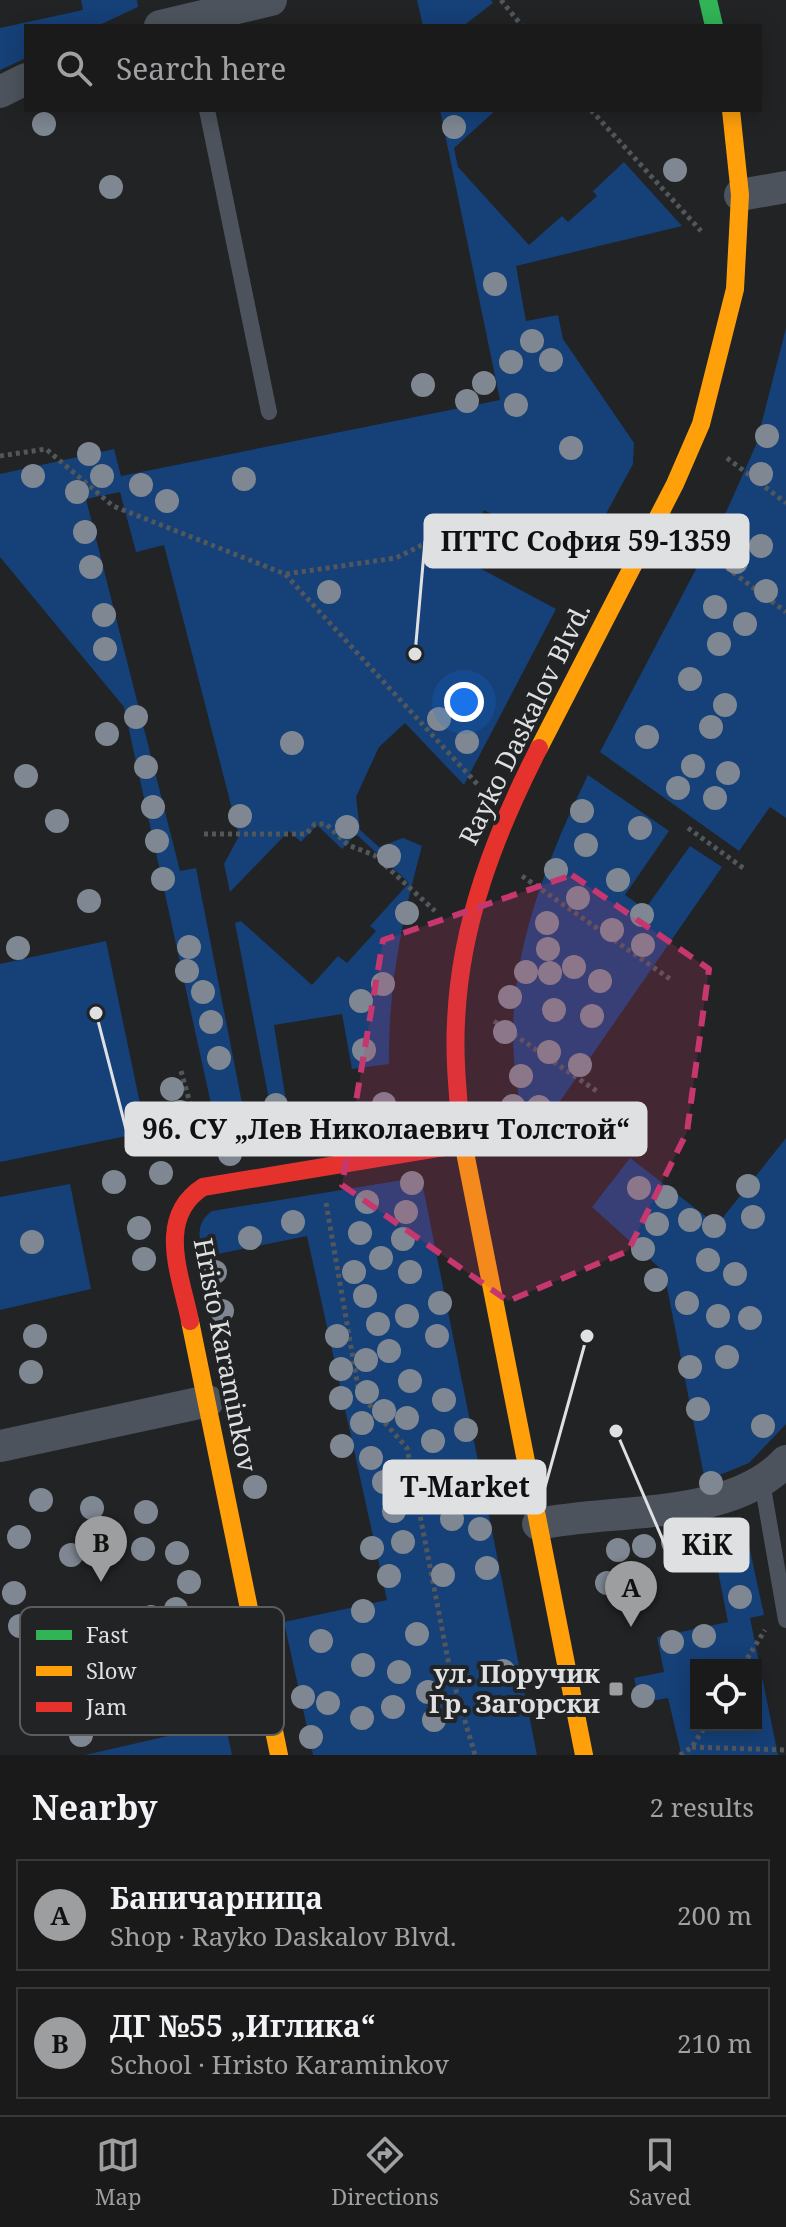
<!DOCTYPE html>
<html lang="en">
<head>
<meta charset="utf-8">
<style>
  :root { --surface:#1a1a1b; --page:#232324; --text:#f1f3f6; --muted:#9fa1a3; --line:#38383a; --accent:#9d9ea0 }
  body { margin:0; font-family:"Noto Serif",serif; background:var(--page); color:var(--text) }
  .controls { position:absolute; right:24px; bottom:24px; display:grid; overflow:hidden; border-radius:0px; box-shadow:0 4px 20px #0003 }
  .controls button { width:72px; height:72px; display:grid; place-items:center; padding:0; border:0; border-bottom:2px solid var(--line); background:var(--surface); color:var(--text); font:40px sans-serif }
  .you { position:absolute; left:464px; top:702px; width:28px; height:28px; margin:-20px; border:6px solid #fff; border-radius:50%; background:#1a73e8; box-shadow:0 0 0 12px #1a73e833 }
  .badge { display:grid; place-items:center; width:52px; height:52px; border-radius:50%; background:var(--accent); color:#111; font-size:26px; font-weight:700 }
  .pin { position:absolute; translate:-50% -66px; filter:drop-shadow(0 2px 4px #0008) }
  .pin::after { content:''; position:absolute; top:42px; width:28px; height:24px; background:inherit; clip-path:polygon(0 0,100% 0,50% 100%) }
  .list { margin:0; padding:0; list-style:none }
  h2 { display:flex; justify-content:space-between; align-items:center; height:104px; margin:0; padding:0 32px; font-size:34px }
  h2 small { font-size:26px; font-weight:400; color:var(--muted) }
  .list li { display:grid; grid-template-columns:52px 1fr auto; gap:24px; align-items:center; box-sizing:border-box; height:112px; margin:0 16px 16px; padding:0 16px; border:2px solid var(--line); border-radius:0px }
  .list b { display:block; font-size:30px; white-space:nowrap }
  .list p { margin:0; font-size:26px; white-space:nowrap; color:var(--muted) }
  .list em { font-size:26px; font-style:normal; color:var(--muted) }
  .icon { flex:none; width:44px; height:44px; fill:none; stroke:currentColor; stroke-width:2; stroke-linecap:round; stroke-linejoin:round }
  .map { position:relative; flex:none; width:786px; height:1755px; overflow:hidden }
  .search { position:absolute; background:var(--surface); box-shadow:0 4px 20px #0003; left:24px; right:24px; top:24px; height:88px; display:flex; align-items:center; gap:20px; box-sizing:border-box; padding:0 28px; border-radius:0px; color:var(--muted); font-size:30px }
  .sheet { height:360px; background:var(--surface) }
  nav { display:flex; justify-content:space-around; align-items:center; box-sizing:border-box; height:112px; border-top:2px solid var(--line); background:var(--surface); font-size:22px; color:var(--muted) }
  nav a { display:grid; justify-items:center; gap:4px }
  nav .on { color:var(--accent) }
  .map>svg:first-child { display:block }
  .green { fill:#154078; fill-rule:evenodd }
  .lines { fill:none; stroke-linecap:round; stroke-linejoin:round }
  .path { stroke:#52575c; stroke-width:5; stroke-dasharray:4 4; stroke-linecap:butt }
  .lane { stroke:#4c535c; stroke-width:16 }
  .street { stroke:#4c535c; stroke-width:32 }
  .fast { stroke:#30b455; stroke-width:18 }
  .slow { stroke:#ff9f0a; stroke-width:18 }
  .jam { stroke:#e5322d; stroke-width:18 }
  .tree { fill:#7e8792 }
  .marked { fill:#c6366f; fill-opacity:0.2; stroke:#c6366f; stroke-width:6; stroke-dasharray:16 10; stroke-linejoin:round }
  .poi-dot { fill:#9d9ea0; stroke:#212325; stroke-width:3 }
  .labels { text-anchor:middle; stroke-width:8; stroke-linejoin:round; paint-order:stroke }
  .street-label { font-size:26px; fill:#dfe0e2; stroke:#212325 }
  .poi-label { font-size:26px; font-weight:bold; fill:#dfe0e2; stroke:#212325; text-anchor:end }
  .key { fill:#212325; stroke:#5a5c5e; stroke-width:2 }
  .key-label { font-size:22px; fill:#dfe0e2 }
  .leader { fill:none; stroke:#dfe0e2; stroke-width:3 }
  .callout-dot { fill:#dfe0e2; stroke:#212325; stroke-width:3 }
  .callout { fill:#dfe0e2; stroke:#dfe0e2; stroke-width:3 }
  .callout-label { font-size:28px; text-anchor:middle; font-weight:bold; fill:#111 }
</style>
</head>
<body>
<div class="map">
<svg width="786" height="1755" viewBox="0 0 786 1755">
  <rect width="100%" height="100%" fill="#222324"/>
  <g class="green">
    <path d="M81,0H137L138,7L97,26H26V58L0,70V28L83,10Z"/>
    <path d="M417,0H491L493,3L463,26H423Z"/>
    <path d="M440,110H496L454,148L458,167L529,245L562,216L568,222L597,196L593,191L624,162L682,226L516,266L526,321L558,315L563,339L634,443L633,464L581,560L484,510L459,557L556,609L464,785L405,723L379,747L356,797L360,830L379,847L403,838L422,846C402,919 388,988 389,1064L352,1069L342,1014L274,1025L292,1139L277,1141L235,923L241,921L312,985L338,956L347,963L376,931L370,926L409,883L356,834L342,849L317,825L301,842L289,831L230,892L224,864L239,836L164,545L136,552L120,492L86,499L180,871L196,868L251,1149L222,1154L124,707L0,557V474L114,449L121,476L500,400Z"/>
    <path d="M786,328V818L770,807L739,851L600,752L727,510L756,445Z"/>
    <path d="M588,775L669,831L625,895L645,909L690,846L722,867L534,1139L525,1133C521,1108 516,1084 514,1059C506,961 546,861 588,775Z"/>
    <path d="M106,941L146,1132L0,1162V964Z"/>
    <path d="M786,1138V1424L749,1463L705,1481L664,1272L592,1207L630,1158L717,1225Z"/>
    <path d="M421,1177L537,1755H313L284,1622L387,1600L307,1236L203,1257C199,1239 195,1223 212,1211Z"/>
    <path d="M70,1184L91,1289L0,1310V1197Z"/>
    <path d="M735,1536L748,1541L764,1615L750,1618L778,1755H678L681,1753L668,1698L639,1703L634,1678L664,1672L657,1637L728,1622L712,1541ZM696,1665H756V1725H696Z"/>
    <path d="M225,1723L232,1755H85Z"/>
  </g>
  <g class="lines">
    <g class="path">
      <path d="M501,0L522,26"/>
      <path d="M591,110L701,231"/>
      <path d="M0,456L46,449L113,506L285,574L478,785"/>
      <path d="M727,458L786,503"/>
      <path d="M688,539L786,612"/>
      <path d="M286,574L396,558L426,543L515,542"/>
      <path d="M688,828L746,870"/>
      <path d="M204,834H306L315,824H326L348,845L374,855L435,911"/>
      <path d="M522,876L673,981"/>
      <path d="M494,1021L598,1092"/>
      <path d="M181,1071L204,1153"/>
      <path d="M326,1203L359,1393L407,1448L450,1670L475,1755"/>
      <path d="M743,1665L765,1630"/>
      <path d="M692,1747L786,1750"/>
      <path d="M680,1755L692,1747L706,1725"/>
    </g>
    <g class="lane">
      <path d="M207,110L269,412"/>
      <path d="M762,1482L786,1620"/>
    </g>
    <g class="street">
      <path d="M160,26L271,0"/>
      <path d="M0,92L26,79"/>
      <path d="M740,195L786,187"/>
      <path d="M0,1446L208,1401"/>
      <path d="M538,1524C615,1508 730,1521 786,1461"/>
    </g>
    <path class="fast" d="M708,0L714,26"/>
    <g class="slow">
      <path d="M539,748L675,484L701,424L735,289L740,195L731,110"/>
      <path d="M461,1132L584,1755"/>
      <path d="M190,1321L279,1755"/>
    </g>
    <g class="jam">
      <path d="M461,1132C458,1095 454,1058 456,1022C460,924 495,834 539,748"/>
      <path d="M190,1321C181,1276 155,1218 203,1187L462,1144"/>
    </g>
  </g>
  <g class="tree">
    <circle cx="44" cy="124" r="12"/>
    <circle cx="454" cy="127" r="12"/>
    <circle cx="675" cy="170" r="12"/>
    <circle cx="111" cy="187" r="12"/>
    <circle cx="495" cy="284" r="12"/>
    <circle cx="532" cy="341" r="12"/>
    <circle cx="551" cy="360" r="12"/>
    <circle cx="511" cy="362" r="12"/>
    <circle cx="484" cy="383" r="12"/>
    <circle cx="423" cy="385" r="12"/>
    <circle cx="467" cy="401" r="12"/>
    <circle cx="516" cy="405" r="12"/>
    <circle cx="767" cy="436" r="12"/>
    <circle cx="571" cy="448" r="12"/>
    <circle cx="89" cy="454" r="12"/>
    <circle cx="761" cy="474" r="12"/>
    <circle cx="33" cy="476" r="12"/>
    <circle cx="102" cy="476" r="12"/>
    <circle cx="244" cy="479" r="12"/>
    <circle cx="141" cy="485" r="12"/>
    <circle cx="77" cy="492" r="12"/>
    <circle cx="167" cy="501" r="12"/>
    <circle cx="85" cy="532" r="12"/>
    <circle cx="736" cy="533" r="12"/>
    <circle cx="761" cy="546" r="12"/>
    <circle cx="452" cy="556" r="12"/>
    <circle cx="736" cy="562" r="12"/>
    <circle cx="91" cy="567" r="12"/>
    <circle cx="766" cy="591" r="12"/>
    <circle cx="329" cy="592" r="12"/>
    <circle cx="715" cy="607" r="12"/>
    <circle cx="104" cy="615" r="12"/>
    <circle cx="745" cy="624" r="12"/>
    <circle cx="719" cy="644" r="12"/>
    <circle cx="105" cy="649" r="12"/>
    <circle cx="690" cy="679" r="12"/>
    <circle cx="725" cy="705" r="12"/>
    <circle cx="136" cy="717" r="12"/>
    <circle cx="439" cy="719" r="12"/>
    <circle cx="711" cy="727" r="12"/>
    <circle cx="107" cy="734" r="12"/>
    <circle cx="647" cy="737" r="12"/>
    <circle cx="467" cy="742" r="12"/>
    <circle cx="292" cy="743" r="12"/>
    <circle cx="693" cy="766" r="12"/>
    <circle cx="146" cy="767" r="12"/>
    <circle cx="728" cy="773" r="12"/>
    <circle cx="26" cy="776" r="12"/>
    <circle cx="678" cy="788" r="12"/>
    <circle cx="715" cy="798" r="12"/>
    <circle cx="153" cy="807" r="12"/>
    <circle cx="582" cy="811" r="12"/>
    <circle cx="240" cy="816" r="12"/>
    <circle cx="57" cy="821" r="12"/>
    <circle cx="347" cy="827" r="12"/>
    <circle cx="640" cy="828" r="12"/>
    <circle cx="157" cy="841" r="12"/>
    <circle cx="586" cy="845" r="12"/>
    <circle cx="389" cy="856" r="12"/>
    <circle cx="556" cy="870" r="12"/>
    <circle cx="163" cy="879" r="12"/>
    <circle cx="618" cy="880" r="12"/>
    <circle cx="578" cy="898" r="12"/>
    <circle cx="89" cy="901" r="12"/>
    <circle cx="407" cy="913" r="12"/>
    <circle cx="642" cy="915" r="12"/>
    <circle cx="547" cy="923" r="12"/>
    <circle cx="612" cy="930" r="12"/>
    <circle cx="643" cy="945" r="12"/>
    <circle cx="189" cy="947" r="12"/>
    <circle cx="18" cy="948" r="12"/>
    <circle cx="548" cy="949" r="12"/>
    <circle cx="574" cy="967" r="12"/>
    <circle cx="187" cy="971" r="12"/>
    <circle cx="526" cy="972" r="12"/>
    <circle cx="550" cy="973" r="12"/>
    <circle cx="600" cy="981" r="12"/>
    <circle cx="383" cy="984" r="12"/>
    <circle cx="203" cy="992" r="12"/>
    <circle cx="510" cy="997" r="12"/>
    <circle cx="361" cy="1001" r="12"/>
    <circle cx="554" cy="1010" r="12"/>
    <circle cx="592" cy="1016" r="12"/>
    <circle cx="211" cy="1022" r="12"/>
    <circle cx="505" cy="1032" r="12"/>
    <circle cx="364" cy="1050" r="12"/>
    <circle cx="549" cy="1052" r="12"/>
    <circle cx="219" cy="1058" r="12"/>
    <circle cx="580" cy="1065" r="12"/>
    <circle cx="521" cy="1076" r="12"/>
    <circle cx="172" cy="1089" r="12"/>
    <circle cx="384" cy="1104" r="12"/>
    <circle cx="276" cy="1105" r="12"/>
    <circle cx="513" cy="1106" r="12"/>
    <circle cx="539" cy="1107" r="12"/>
    <circle cx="180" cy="1112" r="12"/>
    <circle cx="230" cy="1154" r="12"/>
    <circle cx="161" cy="1173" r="12"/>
    <circle cx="114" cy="1182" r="12"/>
    <circle cx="412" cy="1183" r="12"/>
    <circle cx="748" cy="1186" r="12"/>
    <circle cx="639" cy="1188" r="12"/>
    <circle cx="666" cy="1197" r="12"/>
    <circle cx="367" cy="1202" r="12"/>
    <circle cx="406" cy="1212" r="12"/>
    <circle cx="753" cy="1217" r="12"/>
    <circle cx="690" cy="1220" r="12"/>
    <circle cx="293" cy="1222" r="12"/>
    <circle cx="657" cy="1224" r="12"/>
    <circle cx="714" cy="1226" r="12"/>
    <circle cx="139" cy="1228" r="12"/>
    <circle cx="360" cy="1233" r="12"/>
    <circle cx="250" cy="1238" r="12"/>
    <circle cx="403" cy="1239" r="12"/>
    <circle cx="32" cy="1242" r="12"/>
    <circle cx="643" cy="1249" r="12"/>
    <circle cx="381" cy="1258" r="12"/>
    <circle cx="144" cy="1259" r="12"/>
    <circle cx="708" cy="1260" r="12"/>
    <circle cx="215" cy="1272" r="12"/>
    <circle cx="354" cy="1272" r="12"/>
    <circle cx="410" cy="1272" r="12"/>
    <circle cx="735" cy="1274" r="12"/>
    <circle cx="656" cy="1280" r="12"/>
    <circle cx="365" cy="1296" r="12"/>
    <circle cx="440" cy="1303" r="12"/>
    <circle cx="687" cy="1303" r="12"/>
    <circle cx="222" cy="1311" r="12"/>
    <circle cx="407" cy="1316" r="12"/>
    <circle cx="718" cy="1316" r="12"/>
    <circle cx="750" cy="1318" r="12"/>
    <circle cx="378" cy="1324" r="12"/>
    <circle cx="35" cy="1336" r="12"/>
    <circle cx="337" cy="1336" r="12"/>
    <circle cx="437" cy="1336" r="12"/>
    <circle cx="389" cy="1351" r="12"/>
    <circle cx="727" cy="1357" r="12"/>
    <circle cx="366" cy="1360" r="12"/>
    <circle cx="690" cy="1367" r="12"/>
    <circle cx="341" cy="1369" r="12"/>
    <circle cx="31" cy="1372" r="12"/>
    <circle cx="410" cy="1381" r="12"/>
    <circle cx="367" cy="1392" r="12"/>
    <circle cx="341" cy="1398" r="12"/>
    <circle cx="444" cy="1400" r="12"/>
    <circle cx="698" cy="1409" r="12"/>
    <circle cx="384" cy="1411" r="12"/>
    <circle cx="407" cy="1418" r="12"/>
    <circle cx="362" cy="1423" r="12"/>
    <circle cx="763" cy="1426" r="12"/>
    <circle cx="466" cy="1430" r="12"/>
    <circle cx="433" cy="1441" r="12"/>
    <circle cx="342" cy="1446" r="12"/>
    <circle cx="371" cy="1458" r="12"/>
    <circle cx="384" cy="1482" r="12"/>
    <circle cx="711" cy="1483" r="12"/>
    <circle cx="255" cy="1487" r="12"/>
    <circle cx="41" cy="1500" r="12"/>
    <circle cx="92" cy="1508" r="12"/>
    <circle cx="394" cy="1511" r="12"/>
    <circle cx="146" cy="1512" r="12"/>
    <circle cx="452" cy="1519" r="12"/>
    <circle cx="480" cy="1529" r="12"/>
    <circle cx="19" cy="1537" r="12"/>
    <circle cx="403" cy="1542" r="12"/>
    <circle cx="673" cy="1542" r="12"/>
    <circle cx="737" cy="1545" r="12"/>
    <circle cx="644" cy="1546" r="12"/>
    <circle cx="372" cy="1548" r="12"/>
    <circle cx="143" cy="1549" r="12"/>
    <circle cx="618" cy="1550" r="12"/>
    <circle cx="177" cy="1553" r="12"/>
    <circle cx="71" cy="1555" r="12"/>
    <circle cx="487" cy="1568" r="12"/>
    <circle cx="443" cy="1575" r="12"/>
    <circle cx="389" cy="1576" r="12"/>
    <circle cx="189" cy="1582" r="12"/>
    <circle cx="607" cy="1583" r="12"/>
    <circle cx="14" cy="1593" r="12"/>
    <circle cx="740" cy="1597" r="12"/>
    <circle cx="176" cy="1609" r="12"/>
    <circle cx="363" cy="1611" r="12"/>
    <circle cx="151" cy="1617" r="12"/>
    <circle cx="20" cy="1626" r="12"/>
    <circle cx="417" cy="1634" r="12"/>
    <circle cx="704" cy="1636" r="12"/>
    <circle cx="321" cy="1641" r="12"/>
    <circle cx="672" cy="1642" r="12"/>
    <circle cx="363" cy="1665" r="12"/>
    <circle cx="503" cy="1671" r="12"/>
    <circle cx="399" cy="1672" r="12"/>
    <circle cx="428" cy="1692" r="12"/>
    <circle cx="643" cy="1696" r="12"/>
    <circle cx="303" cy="1697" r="12"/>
    <circle cx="328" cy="1703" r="12"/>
    <circle cx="393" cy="1707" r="12"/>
    <circle cx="362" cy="1718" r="12"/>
    <circle cx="434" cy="1720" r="12"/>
    <circle cx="81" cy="1735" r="12"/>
    <circle cx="311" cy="1737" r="12"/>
  </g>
  <path class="marked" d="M572,875L709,969L687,1132L628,1251L508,1301L342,1185L383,940Z"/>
  <rect class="poi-dot" x="608" y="1681" width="16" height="16" rx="4"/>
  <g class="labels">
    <g class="street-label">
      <text transform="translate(525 724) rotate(-64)" y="9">Rayko Daskalov Blvd.</text>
      <text transform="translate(225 1355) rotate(79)" y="9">Hristo Karaminkov</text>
    </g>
    <g class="poi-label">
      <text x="600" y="1683">ул. Поручик<tspan x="600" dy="30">Гр. Загорски</tspan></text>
    </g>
  </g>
  <rect x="20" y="1607" width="264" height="128" rx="12" class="key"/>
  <rect x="36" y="1630" width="36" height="10" fill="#30b455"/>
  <rect x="36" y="1666" width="36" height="10" fill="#ff9f0a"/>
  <rect x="36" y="1702" width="36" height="10" fill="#e5322d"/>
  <g class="key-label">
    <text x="86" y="1643">Fast</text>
    <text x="86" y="1679">Slow</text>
    <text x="86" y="1715">Jam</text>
  </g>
  <path class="leader" d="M415 654L425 541M96 1013L126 1129M587 1336L545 1487M616 1431L665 1545"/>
  <g class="callout-dot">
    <circle cx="415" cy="654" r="8"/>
    <circle cx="96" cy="1013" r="8"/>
    <circle cx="587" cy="1336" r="8"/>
    <circle cx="616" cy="1431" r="8"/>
  </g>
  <g class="callout">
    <rect x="425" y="515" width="323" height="52" rx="8"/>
    <rect x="126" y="1103" width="520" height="52" rx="8"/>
    <rect x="384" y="1461" width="161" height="52" rx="8"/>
    <rect x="665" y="1519" width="83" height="52" rx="8"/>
  </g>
  <g class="callout-label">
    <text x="586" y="551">ПТТС София 59-1359</text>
    <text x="386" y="1139">96. СУ „Лев Николаевич Толстой“</text>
    <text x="465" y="1497">T-Market</text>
    <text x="707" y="1555">KiK</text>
  </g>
</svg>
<div class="controls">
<button><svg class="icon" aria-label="locate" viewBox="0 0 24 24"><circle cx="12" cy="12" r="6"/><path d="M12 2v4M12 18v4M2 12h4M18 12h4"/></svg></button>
</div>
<div class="you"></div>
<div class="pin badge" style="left:631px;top:1627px">A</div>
<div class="pin badge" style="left:101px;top:1582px">B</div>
<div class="search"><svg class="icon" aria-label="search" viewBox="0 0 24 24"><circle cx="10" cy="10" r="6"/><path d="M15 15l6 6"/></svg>Search here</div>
</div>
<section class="sheet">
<h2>Nearby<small>2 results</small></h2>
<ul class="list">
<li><span class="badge">A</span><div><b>Баничарница</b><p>Shop · Rayko Daskalov Blvd.</p></div><em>200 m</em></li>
<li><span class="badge">B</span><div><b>ДГ №55 „Иглика“</b><p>School · Hristo Karaminkov</p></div><em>210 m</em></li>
</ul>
</section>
<nav>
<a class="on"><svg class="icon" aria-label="map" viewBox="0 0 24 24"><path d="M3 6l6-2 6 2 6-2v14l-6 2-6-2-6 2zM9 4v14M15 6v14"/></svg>Map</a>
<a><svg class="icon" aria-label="directions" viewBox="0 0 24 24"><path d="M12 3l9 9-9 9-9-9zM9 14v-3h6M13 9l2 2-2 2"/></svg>Directions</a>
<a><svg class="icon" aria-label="saved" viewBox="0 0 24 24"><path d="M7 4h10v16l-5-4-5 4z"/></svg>Saved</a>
</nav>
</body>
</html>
